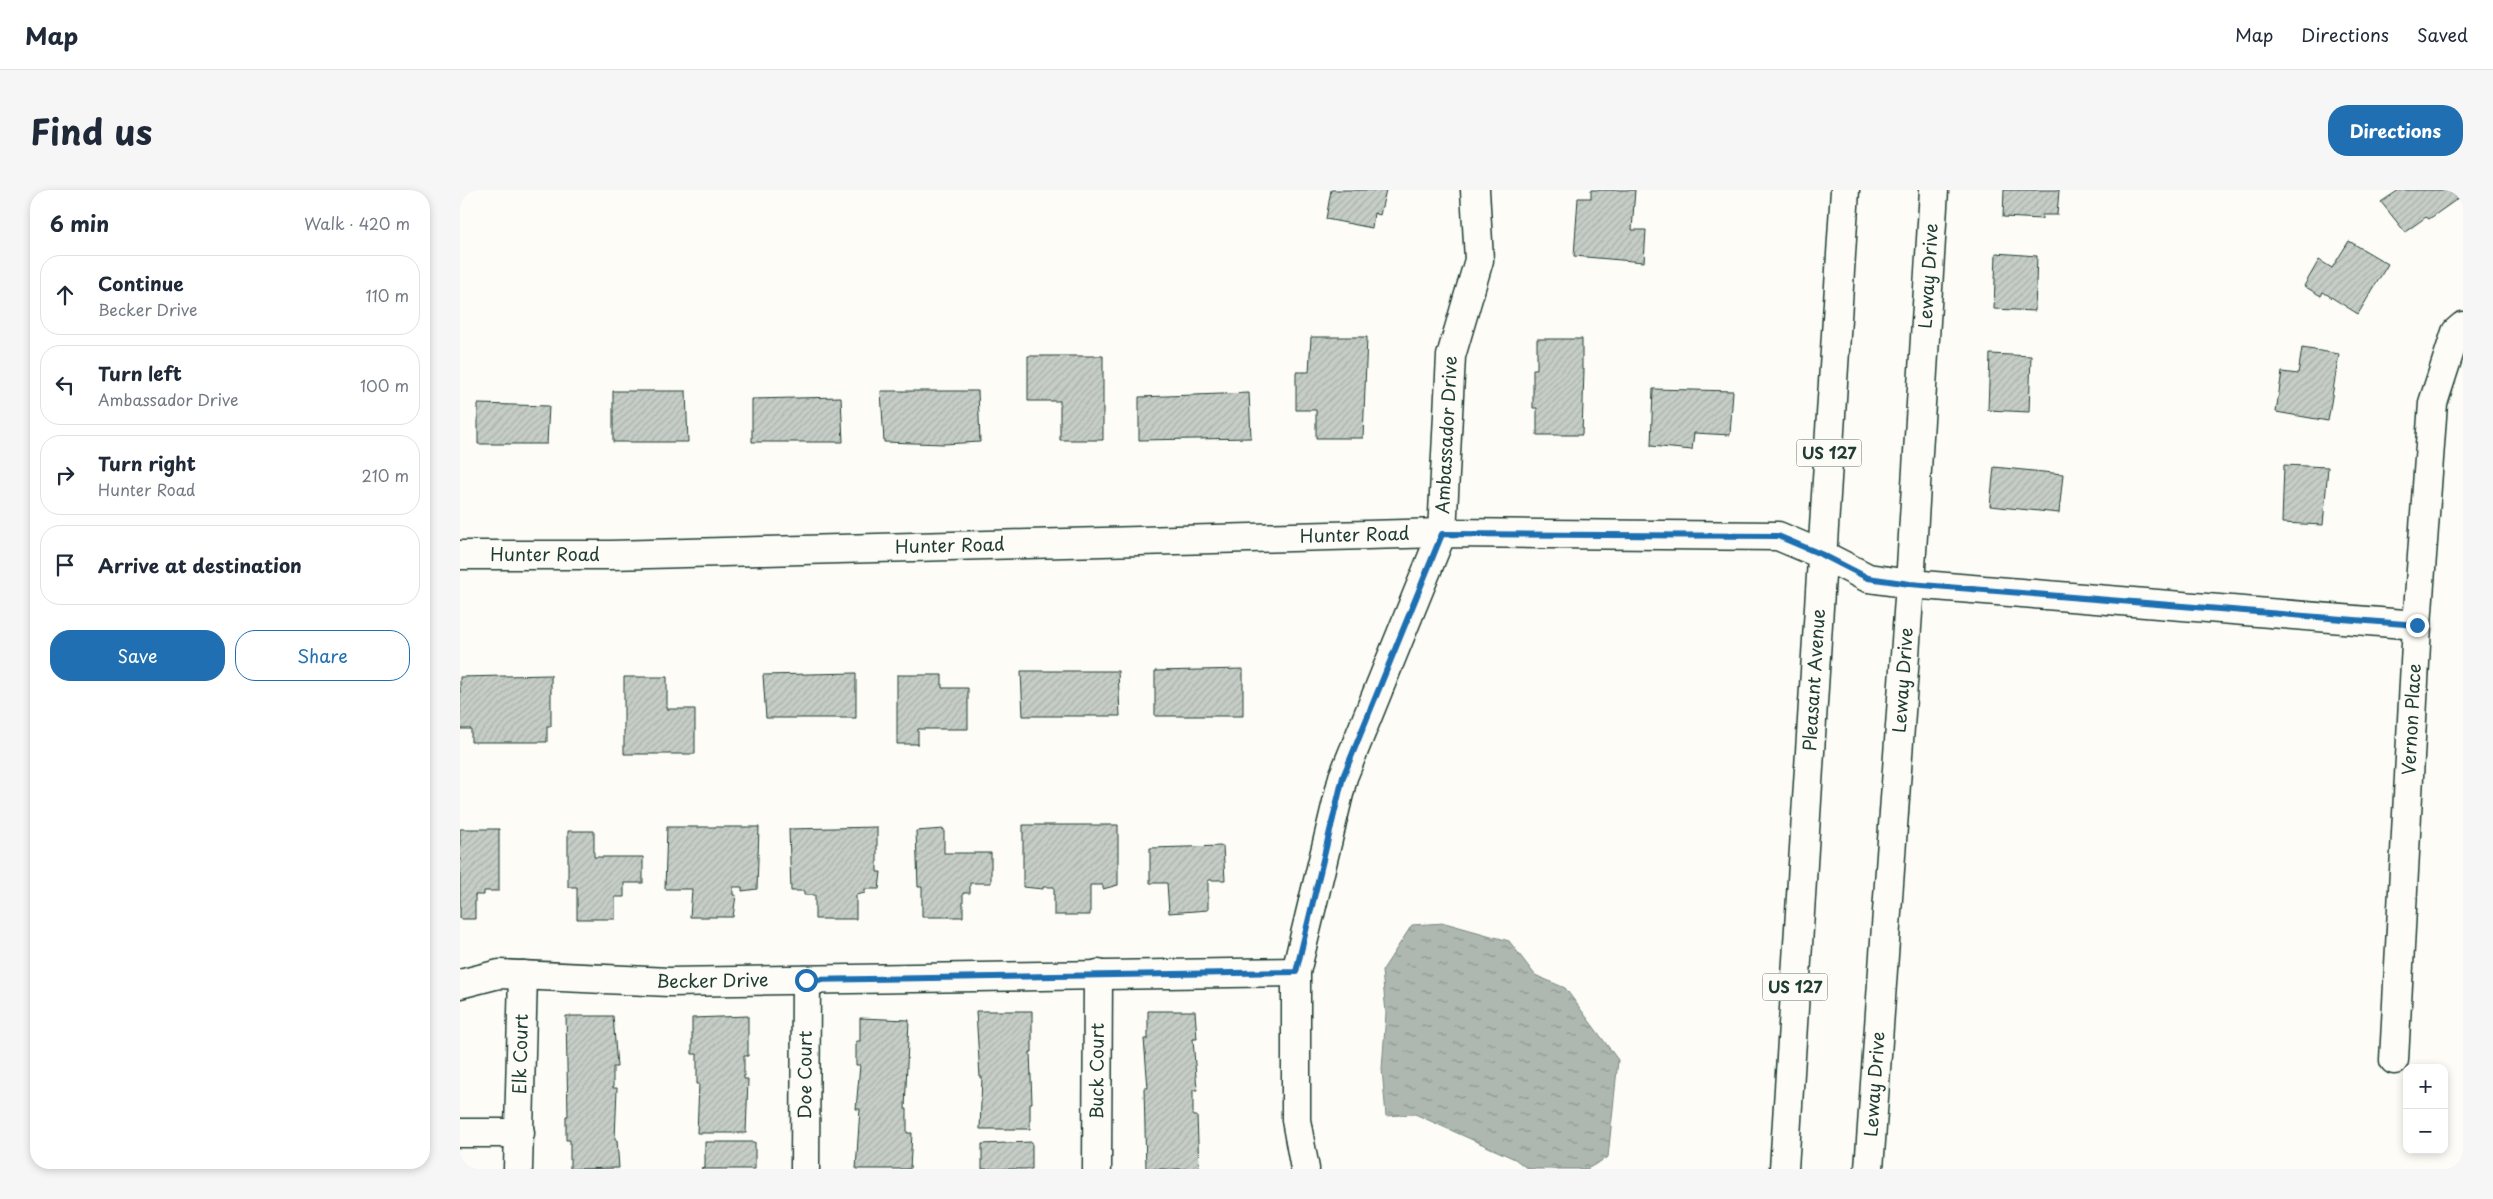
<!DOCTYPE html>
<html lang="en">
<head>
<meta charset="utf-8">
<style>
  :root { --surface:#fff; --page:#f6f6f7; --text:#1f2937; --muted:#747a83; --line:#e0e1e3; --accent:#1f6fb2 }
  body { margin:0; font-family:"Playpen Sans",sans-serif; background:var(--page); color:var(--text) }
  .controls { position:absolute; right:15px; bottom:15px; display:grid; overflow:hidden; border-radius:10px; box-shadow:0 2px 8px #0003 }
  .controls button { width:45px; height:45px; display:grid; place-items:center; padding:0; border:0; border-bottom:1px solid var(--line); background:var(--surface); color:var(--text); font:25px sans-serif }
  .stop { position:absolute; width:15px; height:15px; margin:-11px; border:4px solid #1f6fb2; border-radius:50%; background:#fff }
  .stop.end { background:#1f6fb2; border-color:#fff; box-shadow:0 1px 5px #0008 }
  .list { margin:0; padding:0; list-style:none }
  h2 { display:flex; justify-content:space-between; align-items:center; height:65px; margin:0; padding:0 20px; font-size:21px }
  h2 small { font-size:16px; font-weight:400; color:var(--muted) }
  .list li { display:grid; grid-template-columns:32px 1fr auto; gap:15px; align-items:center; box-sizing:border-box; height:80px; margin:0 10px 10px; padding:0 10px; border:1px solid var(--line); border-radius:20px }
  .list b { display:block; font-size:19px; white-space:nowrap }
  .list p { margin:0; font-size:16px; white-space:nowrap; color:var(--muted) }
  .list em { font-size:16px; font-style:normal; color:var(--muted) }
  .actions { display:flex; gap:10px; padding:15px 20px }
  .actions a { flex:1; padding:11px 0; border:1px solid var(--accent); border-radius:20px; text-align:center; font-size:18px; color:var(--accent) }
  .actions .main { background:var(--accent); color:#fff }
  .icon { flex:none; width:28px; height:28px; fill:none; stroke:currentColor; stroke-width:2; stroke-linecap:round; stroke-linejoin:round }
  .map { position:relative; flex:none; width:2003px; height:979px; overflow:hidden; border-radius:20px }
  header { display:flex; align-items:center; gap:30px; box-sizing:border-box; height:70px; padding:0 25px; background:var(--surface); border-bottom:1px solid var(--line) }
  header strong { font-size:24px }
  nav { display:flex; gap:28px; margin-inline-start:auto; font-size:18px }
  .intro { display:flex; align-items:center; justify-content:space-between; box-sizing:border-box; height:120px; padding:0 30px }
  h1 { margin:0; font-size:35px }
  .button { padding:12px 22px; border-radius:20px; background:var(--accent); color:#fff; font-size:18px; font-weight:700 }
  main { display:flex; gap:30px; padding:0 30px }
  aside { flex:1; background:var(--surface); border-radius:20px; box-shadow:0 2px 8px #0003 }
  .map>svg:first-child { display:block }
  .water { fill:url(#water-ripples); stroke:#75877f }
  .building { fill:url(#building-hatch); stroke:#1f3d34 }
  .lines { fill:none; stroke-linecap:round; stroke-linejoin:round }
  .street-casing { stroke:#1f3d34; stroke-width:31 }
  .primary-casing { stroke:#1f3d34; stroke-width:31 }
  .street { stroke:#fdfcf7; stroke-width:28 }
  .primary { stroke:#fdfcf7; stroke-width:28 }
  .route { stroke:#1f6fb2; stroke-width:6 }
  .labels { text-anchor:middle; stroke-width:4; stroke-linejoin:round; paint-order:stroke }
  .shield { fill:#fdfcf7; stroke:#62766e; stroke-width:1 }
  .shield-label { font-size:16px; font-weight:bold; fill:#1f3d34 }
  .street-label { font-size:18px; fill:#1f3d34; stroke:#fdfcf7 }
</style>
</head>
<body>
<header>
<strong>Map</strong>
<nav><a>Map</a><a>Directions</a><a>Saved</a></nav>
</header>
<div class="intro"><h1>Find us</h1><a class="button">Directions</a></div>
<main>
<aside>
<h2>6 min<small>Walk · 420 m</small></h2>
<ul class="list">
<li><svg class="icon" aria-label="ahead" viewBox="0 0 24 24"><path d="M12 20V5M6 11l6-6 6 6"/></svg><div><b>Continue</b><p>Becker Drive</p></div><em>110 m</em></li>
<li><svg class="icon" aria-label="left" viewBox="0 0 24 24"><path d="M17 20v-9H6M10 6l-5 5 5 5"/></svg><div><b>Turn left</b><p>Ambassador Drive</p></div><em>100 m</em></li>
<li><svg class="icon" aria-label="right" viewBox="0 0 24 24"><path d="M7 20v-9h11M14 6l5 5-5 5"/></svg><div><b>Turn right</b><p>Hunter Road</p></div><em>210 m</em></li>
<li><svg class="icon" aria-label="arrive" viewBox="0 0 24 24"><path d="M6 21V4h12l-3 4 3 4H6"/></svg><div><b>Arrive at destination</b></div></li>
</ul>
<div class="actions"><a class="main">Save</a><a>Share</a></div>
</aside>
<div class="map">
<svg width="2003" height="979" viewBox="0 0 2003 979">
  <defs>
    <pattern id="water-ripples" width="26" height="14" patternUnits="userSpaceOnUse" patternTransform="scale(1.25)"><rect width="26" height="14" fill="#aeb8b1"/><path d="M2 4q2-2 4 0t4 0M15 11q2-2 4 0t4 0" fill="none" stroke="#8d9791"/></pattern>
    <pattern id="building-hatch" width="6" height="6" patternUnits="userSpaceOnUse" patternTransform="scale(1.25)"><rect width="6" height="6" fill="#c6cdc7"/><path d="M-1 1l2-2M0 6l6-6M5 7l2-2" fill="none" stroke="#aab1ac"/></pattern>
  </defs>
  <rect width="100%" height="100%" fill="#fdfcf7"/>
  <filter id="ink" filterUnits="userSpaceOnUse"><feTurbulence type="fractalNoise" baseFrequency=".02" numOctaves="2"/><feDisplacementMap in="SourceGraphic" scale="10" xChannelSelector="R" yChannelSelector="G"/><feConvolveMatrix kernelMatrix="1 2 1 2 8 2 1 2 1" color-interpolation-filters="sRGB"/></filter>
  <g filter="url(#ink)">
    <path class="water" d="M985,733L1049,751L1075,785L1105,798L1158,870L1148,967L1127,979H1068L1055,969L955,924L926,926L922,879L926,823L922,781L952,735Z"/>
    <g class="building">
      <path d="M871,0H926L920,25L914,23L912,38L866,29Z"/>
      <path d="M1131,0H1175L1172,40H1186L1184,72L1114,66L1118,8H1131Z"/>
      <path d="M1544,0H1599L1597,25H1582V29L1543,27Z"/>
      <path d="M1939,0H2003V5L1969,29L1966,27L1945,42L1921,12Z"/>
      <path d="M1889,51L1928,74L1898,124L1863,102L1861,106L1844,96L1859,70L1872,78Z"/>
      <path d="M1536,63L1577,66L1575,121L1534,119Z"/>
      <path d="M851,147H907L903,248H856V220H836V182H849Z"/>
      <path d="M1077,149H1122V179H1124L1122,245H1077V218H1073V179H1077Z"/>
      <path d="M1842,158L1879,164L1868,231L1816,222L1822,182L1838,184Z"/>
      <path d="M1530,164L1571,166L1569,222L1528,220Z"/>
      <path d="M568,166H643V250H600V211H568Z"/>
      <path d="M1193,199L1273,201L1270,245L1234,243L1232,260L1191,256Z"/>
      <path d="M153,201H226L228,252H153Z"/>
      <path d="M421,201H518L520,252L484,254L424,252Z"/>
      <path d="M789,203L791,248L679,250V207Z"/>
      <path d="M381,207L383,252H292V209Z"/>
      <path d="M18,214L89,216L87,254H18Z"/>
      <path d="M1824,275L1868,277L1863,335L1822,333Z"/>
      <path d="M1534,277L1603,284L1599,323L1530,316Z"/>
      <path d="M783,479V526H695V481Z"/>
      <path d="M561,481H658L660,526H563Z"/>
      <path d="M396,483V528H306L303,485Z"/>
      <path d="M91,485V536H87V552H11V539H0V487Z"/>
      <path d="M437,485H482V498H508V539H458V554H437Z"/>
      <path d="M164,487H207V519H235V564H164Z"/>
      <path d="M563,635H658V695L643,699V695H630V725H594V697H583V699L563,697Z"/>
      <path d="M207,637H299L297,699L282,701V697H273V705H276L273,727H230L232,699H205Z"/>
      <path d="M417,637V682H421L419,699H405V703L396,705V729H355V705H344V701H331L329,639Z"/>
      <path d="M0,639H39V701H24V705H15V729H0Z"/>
      <path d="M484,639V663H531V693H510V703H503V727H462V697H458L456,641Z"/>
      <path d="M108,641H134V667H183V693H164V707H155V729H117V697H108Z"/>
      <path d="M763,656L765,690H748V720L709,723L707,693H690V658Z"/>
      <path d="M516,821H572V862H570L572,913H570V939H520L522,887H520Z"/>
      <path d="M688,821H735L737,849H733L737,900H733V926H737L739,979H686L684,898H688L684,849H688Z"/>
      <path d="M106,826H153L157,877H153V898H157L155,950H157L159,978L110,979V950H106V926H108Z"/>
      <path d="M288,826V866H284V889H288L286,943H237L239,894H237V864H232V828Z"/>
      <path d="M400,828L449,830L445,919H447V943H452L450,979H396L400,919H396L400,875H396V851H400Z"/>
      <path d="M245,952H295V979H241L245,978Z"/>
      <path d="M572,952V979H522V954Z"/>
    </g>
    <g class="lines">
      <g class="street-casing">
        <g id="street">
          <path id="s1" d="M0,365H151L982,343L1318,346L1363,365L1408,388L1450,394L1957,435"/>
          <path id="s2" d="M0,794L39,784L209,792L836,782"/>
          <path id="s3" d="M1934,870L1957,435L1973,213L1996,142L2003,136"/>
          <path d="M0,943H60"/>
          <path id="s4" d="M58,979L63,785"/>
          <path id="s5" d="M345,979L346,790"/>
          <path id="s6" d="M637,979L638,784"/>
          <path id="s7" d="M845,979L836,930V782L883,587L982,343L991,166L1019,70L1015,0"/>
          <path id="s8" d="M1409,979L1450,394L1474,0"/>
        </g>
      </g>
      <g class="primary-casing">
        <g id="primary">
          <path id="s9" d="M1324,979L1385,0"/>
        </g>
      </g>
      <use href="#street" class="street"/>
      <use href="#primary" class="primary"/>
    </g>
  </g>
  <g class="lines" filter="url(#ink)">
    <path class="route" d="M346,790L836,782L883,587L982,344L1318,346L1363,365L1408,388L1450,394L1957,435"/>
  </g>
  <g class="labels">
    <g class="shield">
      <rect x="1336.5" y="249.5" width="65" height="27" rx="4"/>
      <rect x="1302.5" y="783.5" width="65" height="27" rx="4"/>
    </g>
    <g class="shield-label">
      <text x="1369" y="269">US 127</text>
      <text x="1335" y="803">US 127</text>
    </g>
    <g class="street-label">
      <text dy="6" stroke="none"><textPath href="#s8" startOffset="895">Leway Drive</textPath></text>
      <text dy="6" stroke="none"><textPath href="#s7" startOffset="760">Ambassador Drive</textPath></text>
      <text dy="6" stroke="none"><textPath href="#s1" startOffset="895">Hunter Road</textPath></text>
      <text dy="6" stroke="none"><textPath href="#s1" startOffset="490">Hunter Road</textPath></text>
      <text dy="6" stroke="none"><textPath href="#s1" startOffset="85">Hunter Road</textPath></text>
      <text dy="6" stroke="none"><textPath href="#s9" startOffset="490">Pleasant Avenue</textPath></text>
      <text dy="6" stroke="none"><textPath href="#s8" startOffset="490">Leway Drive</textPath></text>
      <text dy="6" stroke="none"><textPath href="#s3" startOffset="341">Vernon Place</textPath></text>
      <text dy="6" stroke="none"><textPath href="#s2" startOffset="254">Becker Drive</textPath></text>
      <text dy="6" stroke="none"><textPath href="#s4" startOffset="115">Elk Court</textPath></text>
      <text dy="6" stroke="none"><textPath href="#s6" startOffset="98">Buck Court</textPath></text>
      <text dy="6" stroke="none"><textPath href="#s5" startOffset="94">Doe Court</textPath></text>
      <text dy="6" stroke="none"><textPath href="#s8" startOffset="85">Leway Drive</textPath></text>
    </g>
  </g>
</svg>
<div class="controls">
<button>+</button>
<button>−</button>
</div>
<div class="stop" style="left:346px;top:790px"></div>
<div class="stop end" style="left:1957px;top:435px"></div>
</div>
</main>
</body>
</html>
